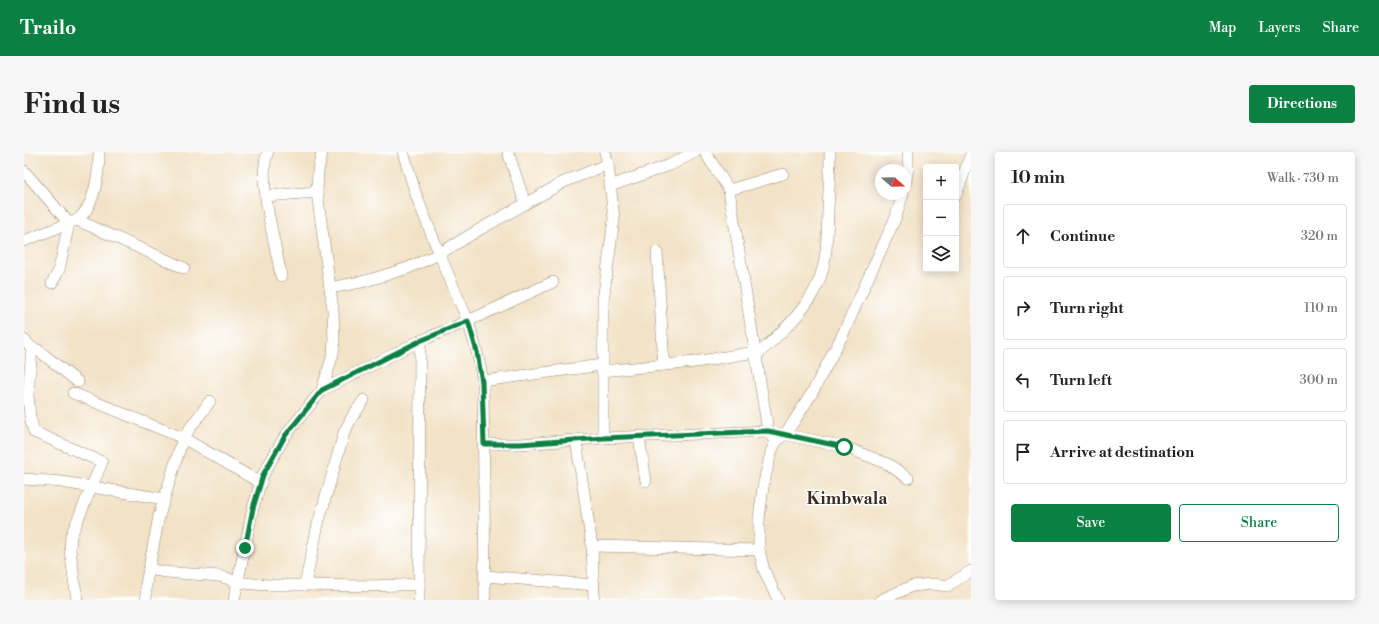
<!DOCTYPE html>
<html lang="en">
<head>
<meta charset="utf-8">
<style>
  :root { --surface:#fff; --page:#f6f6f6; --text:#222; --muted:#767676; --line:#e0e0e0; --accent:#0b8043 }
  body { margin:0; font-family:"Libre Bodoni",serif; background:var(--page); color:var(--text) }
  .controls { position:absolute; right:12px; top:12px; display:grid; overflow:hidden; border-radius:4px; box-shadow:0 2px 10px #0003 }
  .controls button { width:36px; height:36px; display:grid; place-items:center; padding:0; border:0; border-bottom:1px solid var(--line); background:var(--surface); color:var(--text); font:20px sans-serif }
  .compass { position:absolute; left:851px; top:12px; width:36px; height:36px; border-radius:50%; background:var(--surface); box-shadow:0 2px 10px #0003; rotate:110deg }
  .stop { position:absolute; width:12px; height:12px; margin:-9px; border:3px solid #0b8043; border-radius:50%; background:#fff }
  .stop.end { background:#0b8043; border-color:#fff; box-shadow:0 1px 4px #0008 }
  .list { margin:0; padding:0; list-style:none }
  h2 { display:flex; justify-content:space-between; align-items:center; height:52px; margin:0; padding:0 16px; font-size:17px }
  h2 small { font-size:13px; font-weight:400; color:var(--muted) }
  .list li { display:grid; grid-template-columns:26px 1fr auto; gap:12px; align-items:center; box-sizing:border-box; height:64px; margin:0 8px 8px; padding:0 8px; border:1px solid var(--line); border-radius:4px }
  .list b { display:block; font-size:15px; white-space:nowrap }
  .list em { font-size:13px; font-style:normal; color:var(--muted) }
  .actions { display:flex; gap:8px; padding:12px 16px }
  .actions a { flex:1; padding:9px 0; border:1px solid var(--accent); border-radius:4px; text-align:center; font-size:14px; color:var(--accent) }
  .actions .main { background:var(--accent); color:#fff }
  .icon { flex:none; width:22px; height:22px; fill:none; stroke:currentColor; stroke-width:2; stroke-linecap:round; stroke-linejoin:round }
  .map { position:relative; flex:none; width:947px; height:448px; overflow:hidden; border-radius:4px }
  header { display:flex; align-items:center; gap:24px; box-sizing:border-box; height:56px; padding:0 20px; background:var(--accent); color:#fff }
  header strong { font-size:19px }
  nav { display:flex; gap:22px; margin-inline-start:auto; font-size:14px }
  .intro { display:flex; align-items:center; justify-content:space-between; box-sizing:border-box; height:96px; padding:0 24px }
  h1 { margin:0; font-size:28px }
  .button { padding:10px 18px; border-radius:4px; background:var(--accent); color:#fff; font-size:14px; font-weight:700 }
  main { display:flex; gap:24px; padding:0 24px }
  aside { flex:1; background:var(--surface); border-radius:4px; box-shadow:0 2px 10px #0003 }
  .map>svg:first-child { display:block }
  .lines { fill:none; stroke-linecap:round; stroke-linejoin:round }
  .minor-casing { stroke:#968672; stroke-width:12 }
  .minor { stroke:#fff; stroke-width:11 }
  .route { stroke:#0b8043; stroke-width:5 }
  .labels { text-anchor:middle; stroke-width:3; stroke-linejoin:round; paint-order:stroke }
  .district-label { font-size:17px; font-weight:bold; fill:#3b2a1e; stroke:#fff }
</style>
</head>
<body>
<header>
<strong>Trailo</strong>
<nav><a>Map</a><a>Layers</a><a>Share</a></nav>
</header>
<div class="intro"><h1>Find us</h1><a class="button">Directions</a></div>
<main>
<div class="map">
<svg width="947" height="448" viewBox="0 0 947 448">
  <rect width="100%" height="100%" fill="#fff"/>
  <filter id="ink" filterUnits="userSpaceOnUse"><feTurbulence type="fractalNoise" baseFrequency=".025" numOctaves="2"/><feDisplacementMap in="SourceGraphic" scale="8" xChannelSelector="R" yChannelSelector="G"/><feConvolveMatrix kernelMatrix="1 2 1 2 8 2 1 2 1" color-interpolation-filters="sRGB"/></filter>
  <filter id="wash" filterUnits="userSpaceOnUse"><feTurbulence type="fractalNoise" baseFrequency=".012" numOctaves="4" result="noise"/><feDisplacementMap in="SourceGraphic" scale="16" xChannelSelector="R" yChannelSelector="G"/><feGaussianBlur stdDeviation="0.9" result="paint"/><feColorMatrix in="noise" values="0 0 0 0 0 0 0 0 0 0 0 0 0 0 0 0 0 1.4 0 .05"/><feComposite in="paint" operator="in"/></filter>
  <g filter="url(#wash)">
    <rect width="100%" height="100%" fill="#f2e2c6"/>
  </g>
  <g filter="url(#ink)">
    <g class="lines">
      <g class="minor-casing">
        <g id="minor">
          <path d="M244,0C232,28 252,92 257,124"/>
          <path d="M379,0L392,43L418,108L444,169L453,200L459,229L461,448"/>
          <path d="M484,0L501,51"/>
          <path d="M681,0L705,38L744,279L821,295L864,312L884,326"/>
          <path d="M0,19L45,71L35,118L28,131"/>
          <path d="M586,34L646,13L671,0"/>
          <path d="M881,34L884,16V0"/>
          <path d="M705,38L759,22"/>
          <path d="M932,43L947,2"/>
          <path d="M242,44L293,40"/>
          <path d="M53,68L160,116"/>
          <path d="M0,89L53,68C71,55 75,21 75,0"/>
          <path d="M633,100L640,213"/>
          <path d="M306,136L342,129L384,116L415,102L453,79L540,30L584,12"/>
          <path d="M0,188L8,196L14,198L54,230"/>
          <path d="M8,196L4,243L6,265L10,280L78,310L47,384L46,398L53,448"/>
          <path d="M732,204C752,185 775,166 789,141C804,116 803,86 804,58C805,39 806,19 806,0"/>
          <path d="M578,219L671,210L731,200"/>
          <path d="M459,229L578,213"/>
          <path d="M298,238L396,189L444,169L529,130"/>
          <path d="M49,241L159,286L237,331"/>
          <path d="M615,285L622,329"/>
          <path d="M579,286V149L590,67L584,12L581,0"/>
          <path d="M552,288L568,394L570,448"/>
          <path d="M460,292H496L579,286L744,279L748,285"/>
          <path d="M0,327L38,330L140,347"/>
          <path d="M568,394L735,398"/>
          <path d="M125,417C148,423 171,421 194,424C202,425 208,429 215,430C235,434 258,433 279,433C318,434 356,435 395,432"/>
          <path d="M460,424L570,433"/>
          <path d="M281,433L294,372L320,281L328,265L340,248"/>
          <path d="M122,448V432L135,364L159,286L186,249"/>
          <path d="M210,448L229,356L239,323L261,284L298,238L309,202L310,189L309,158L293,40L294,19L298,0"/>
          <path d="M395,448L396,189"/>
          <path d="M754,448L740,418L735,398V367L739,335L747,300L752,290L765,277L788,241L799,220L818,184L871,67L879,42"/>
          <path d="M857,448L888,434L908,432L923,434L947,419"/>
        </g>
      </g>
      <use href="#minor" class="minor"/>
    </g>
  </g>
  <g class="lines" filter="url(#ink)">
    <path class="route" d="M221,396L229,356L239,323L261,284L298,238L396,189L444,169L453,200L458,230L460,292H496L579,286L744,279L820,295"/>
  </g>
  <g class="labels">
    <g class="district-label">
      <text x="823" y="352">Kimbwala</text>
    </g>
  </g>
</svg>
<div class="controls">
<button>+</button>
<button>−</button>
<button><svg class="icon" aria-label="layers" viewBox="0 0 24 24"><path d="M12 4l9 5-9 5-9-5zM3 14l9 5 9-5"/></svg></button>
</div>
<svg class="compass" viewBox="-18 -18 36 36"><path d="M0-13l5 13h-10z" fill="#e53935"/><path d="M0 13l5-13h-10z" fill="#767676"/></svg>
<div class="stop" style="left:820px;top:295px"></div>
<div class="stop end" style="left:221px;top:396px"></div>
</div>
<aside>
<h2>10 min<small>Walk · 730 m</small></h2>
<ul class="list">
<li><svg class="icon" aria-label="ahead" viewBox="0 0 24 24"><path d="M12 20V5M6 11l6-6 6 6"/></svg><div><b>Continue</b></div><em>320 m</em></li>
<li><svg class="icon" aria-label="right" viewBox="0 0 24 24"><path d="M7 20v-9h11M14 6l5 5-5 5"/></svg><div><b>Turn right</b></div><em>110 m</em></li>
<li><svg class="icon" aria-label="left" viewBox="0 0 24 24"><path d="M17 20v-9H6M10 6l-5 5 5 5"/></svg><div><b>Turn left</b></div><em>300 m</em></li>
<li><svg class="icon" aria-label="arrive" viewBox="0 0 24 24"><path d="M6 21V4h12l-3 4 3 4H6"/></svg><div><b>Arrive at destination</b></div></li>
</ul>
<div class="actions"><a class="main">Save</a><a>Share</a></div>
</aside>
</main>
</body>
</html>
